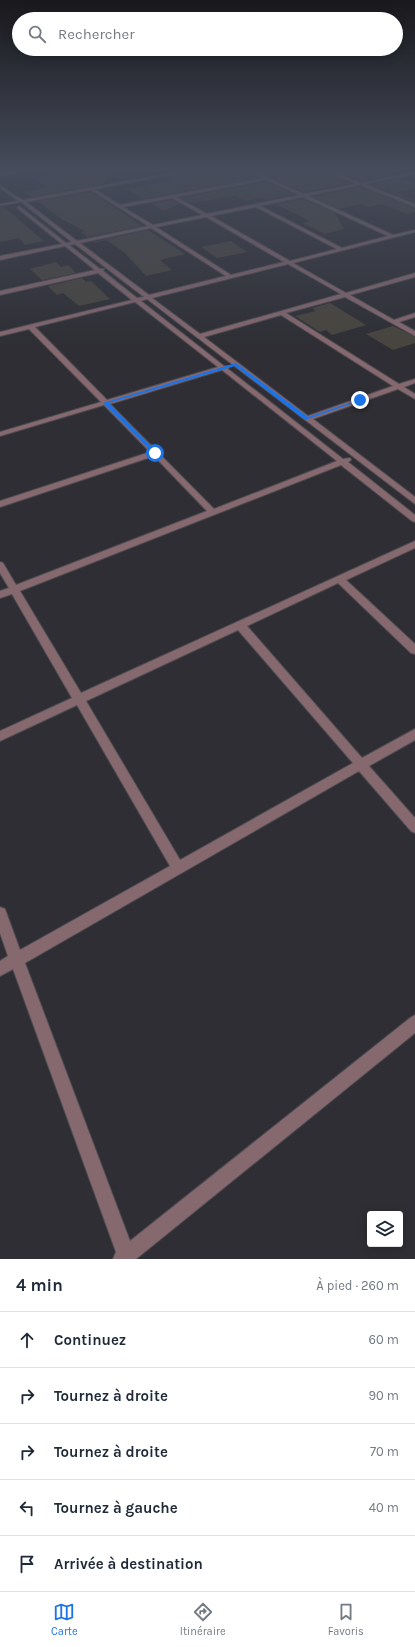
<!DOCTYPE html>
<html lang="fr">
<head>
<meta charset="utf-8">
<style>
  :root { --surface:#fff; --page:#f2f2f3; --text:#1f2937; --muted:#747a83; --line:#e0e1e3; --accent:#1a73e8 }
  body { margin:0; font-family:Karla,sans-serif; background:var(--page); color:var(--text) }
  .controls { position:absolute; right:12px; bottom:12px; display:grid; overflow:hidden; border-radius:4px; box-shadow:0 2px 10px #0003 }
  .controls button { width:36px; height:36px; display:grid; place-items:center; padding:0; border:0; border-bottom:1px solid var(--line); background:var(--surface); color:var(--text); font:20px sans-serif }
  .stop { position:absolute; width:12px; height:12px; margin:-9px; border:3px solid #1a73e8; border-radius:50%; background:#fff }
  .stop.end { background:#1a73e8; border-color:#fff; box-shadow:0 1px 4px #0008 }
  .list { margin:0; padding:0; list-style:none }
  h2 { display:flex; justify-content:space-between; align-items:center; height:52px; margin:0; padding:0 16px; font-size:17px }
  h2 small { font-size:13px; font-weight:400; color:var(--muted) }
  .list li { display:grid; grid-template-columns:26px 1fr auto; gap:12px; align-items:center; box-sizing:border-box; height:56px; padding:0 16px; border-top:1px solid var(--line) }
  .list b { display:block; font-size:15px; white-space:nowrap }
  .list em { font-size:13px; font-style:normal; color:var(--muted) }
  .icon { flex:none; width:22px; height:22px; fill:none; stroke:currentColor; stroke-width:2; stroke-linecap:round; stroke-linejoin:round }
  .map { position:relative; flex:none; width:415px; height:1259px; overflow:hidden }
  .search { position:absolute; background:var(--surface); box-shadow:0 2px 10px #0003; left:12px; right:12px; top:12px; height:44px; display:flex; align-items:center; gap:10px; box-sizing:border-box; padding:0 14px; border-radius:22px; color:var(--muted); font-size:15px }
  .sheet { height:332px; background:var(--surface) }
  nav { display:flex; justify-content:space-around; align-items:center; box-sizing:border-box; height:56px; border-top:1px solid var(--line); background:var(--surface); font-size:11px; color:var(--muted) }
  nav a { display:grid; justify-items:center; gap:2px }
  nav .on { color:var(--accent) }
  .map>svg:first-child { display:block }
  .building { fill:#48453f }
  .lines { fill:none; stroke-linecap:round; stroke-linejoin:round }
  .minor-casing { stroke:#4c4c51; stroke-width:2 }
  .minor { fill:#86686f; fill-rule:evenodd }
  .route { fill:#1a73e8 }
</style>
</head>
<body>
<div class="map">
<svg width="415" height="1259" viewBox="0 0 415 1259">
  <rect width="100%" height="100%" fill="#2e2e34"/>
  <g class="building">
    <path d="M87,170H101L109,175L104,184L31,197L24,192L47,188L34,178Z"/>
    <path d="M197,170H244L257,177L144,199L126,188L172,181L166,177Z"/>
    <path d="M254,170H323L351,183L304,192Z"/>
    <path d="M333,170H377L392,175L361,181Z"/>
    <path d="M401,178L415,184V188L396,192L415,201V202L370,184Z"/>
    <path d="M266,182L294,194L266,200L261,198L245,201L235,196L191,203L180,198Z"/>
    <path d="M360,187L415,208V212L407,214L382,204L368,207L361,204L339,209L313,197Z"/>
    <path d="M91,192L96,195L142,226L87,237L81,232L85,231L63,220L37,201Z"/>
    <path d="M303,199L335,213L344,229L325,234L302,223L310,221L275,204Z"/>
    <path d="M172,200L179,204L164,211L151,203Z"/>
    <path d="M0,207H4L44,241L25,245L19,238L0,242Z"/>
    <path d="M148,230L185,254L160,260L172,270L146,276L125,253L106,240L94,243L93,242Z"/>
    <path d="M231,241L247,252L217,258L201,247Z"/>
    <path d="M56,262L61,267L68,265L76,273L42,280L30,269Z"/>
    <path d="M82,278L86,282L91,281L110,299L79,306L63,293L57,295L48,286Z"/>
    <path d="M330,303L366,325L332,335L326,330L320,332L295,316L316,311L312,308Z"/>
    <path d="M393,326L415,337V343L393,350L366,334Z"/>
  </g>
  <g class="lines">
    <g class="minor-casing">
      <g id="minor">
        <path d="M22,170H31L0,176V174Z"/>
        <path d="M188,170H196L95,189L120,205L262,178L245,170H250L304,194L356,184L324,170H329L361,183L415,172V174L365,184L415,204V207L360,185L308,196L393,235L415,230V232L293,263L346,293L415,273V277L350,295L394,320L415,313V317L399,322L415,331V336L345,297L286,313L399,384L415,379V383L404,387L415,394V399L398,389L313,419L415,497V504L147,299L141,301L224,366H228L229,367L228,369L343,459L350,458L351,460L348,462L415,515V522L412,521L341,465L20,591L81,693L415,541V548L346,580L415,644V654L411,653L338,583L247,626L362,758L415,729V740L369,766L415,818V833L411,831L359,771L25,963L130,1241L410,1018L415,1015V1033L136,1259H113L116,1252L13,969L0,976V961L8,956L0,933V907L5,909L20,950L170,866L77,705L0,741V731L72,698L12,594L0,598V591L9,588L0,573V562L3,563L16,585L207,511L154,456L0,507V501L150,452L104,405L0,436V432L101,402L29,329L0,336V332L132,300L98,273L0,295V291L95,270L65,246L0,260V256L62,244L17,208L19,206L66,243L72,242L21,202L0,206V204L18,201L0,188V185L14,195L23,200ZM266,180L299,195L207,214L176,197ZM91,190L148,226L77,241L26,202ZM303,197L388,236L342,248L260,206ZM172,198L202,215L153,225L123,207ZM256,207L337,249L290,261L211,216ZM206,217L284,262L231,275L156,227ZM151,228L226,276L149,295L80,243ZM75,244L144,297L137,298L103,271L104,269H100L69,245ZM288,264L341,294L200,334L152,298ZM135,302L218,367L107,400L35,327ZM281,315L393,386L308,416L204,337ZM222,370L337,461L214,509L110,404ZM238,630L353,763L180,860L86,701Z"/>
      </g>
    </g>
    <use href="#minor" class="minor"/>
  </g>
  <linearGradient id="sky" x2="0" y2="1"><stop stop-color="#19191d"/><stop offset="0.49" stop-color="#464c5c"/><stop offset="1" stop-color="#464c5c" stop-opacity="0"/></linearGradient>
  <rect width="415" height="346" fill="url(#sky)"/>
  <path class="route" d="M236,363L308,417L358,400H362L305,420L235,366L109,403L157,452V453L155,455L103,403Z"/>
</svg>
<div class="controls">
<button><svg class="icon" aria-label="layers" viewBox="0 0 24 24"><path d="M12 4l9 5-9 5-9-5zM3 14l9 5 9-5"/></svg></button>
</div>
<div class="stop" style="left:155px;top:453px"></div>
<div class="stop end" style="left:360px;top:400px"></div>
<div class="search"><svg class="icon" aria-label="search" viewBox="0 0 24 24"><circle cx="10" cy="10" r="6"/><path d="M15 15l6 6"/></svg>Rechercher</div>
</div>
<section class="sheet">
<h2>4 min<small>À pied · 260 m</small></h2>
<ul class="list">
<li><svg class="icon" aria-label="ahead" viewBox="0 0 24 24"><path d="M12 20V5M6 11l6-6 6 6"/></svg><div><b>Continuez</b></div><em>60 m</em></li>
<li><svg class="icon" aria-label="right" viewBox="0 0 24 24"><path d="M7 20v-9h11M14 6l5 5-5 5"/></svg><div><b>Tournez à droite</b></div><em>90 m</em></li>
<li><svg class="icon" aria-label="right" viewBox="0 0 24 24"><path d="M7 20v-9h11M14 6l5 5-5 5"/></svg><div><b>Tournez à droite</b></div><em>70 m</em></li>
<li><svg class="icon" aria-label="left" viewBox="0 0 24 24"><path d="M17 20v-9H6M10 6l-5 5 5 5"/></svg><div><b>Tournez à gauche</b></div><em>40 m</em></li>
<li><svg class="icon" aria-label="arrive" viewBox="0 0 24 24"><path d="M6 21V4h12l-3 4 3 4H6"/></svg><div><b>Arrivée à destination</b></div></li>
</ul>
</section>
<nav>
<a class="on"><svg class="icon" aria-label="map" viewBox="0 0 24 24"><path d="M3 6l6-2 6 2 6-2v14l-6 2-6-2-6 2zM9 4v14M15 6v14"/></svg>Carte</a>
<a><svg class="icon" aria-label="directions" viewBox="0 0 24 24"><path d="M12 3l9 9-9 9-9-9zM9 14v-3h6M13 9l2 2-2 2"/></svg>Itinéraire</a>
<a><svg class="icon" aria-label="saved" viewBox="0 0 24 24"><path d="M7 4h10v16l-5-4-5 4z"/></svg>Favoris</a>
</nav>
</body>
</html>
